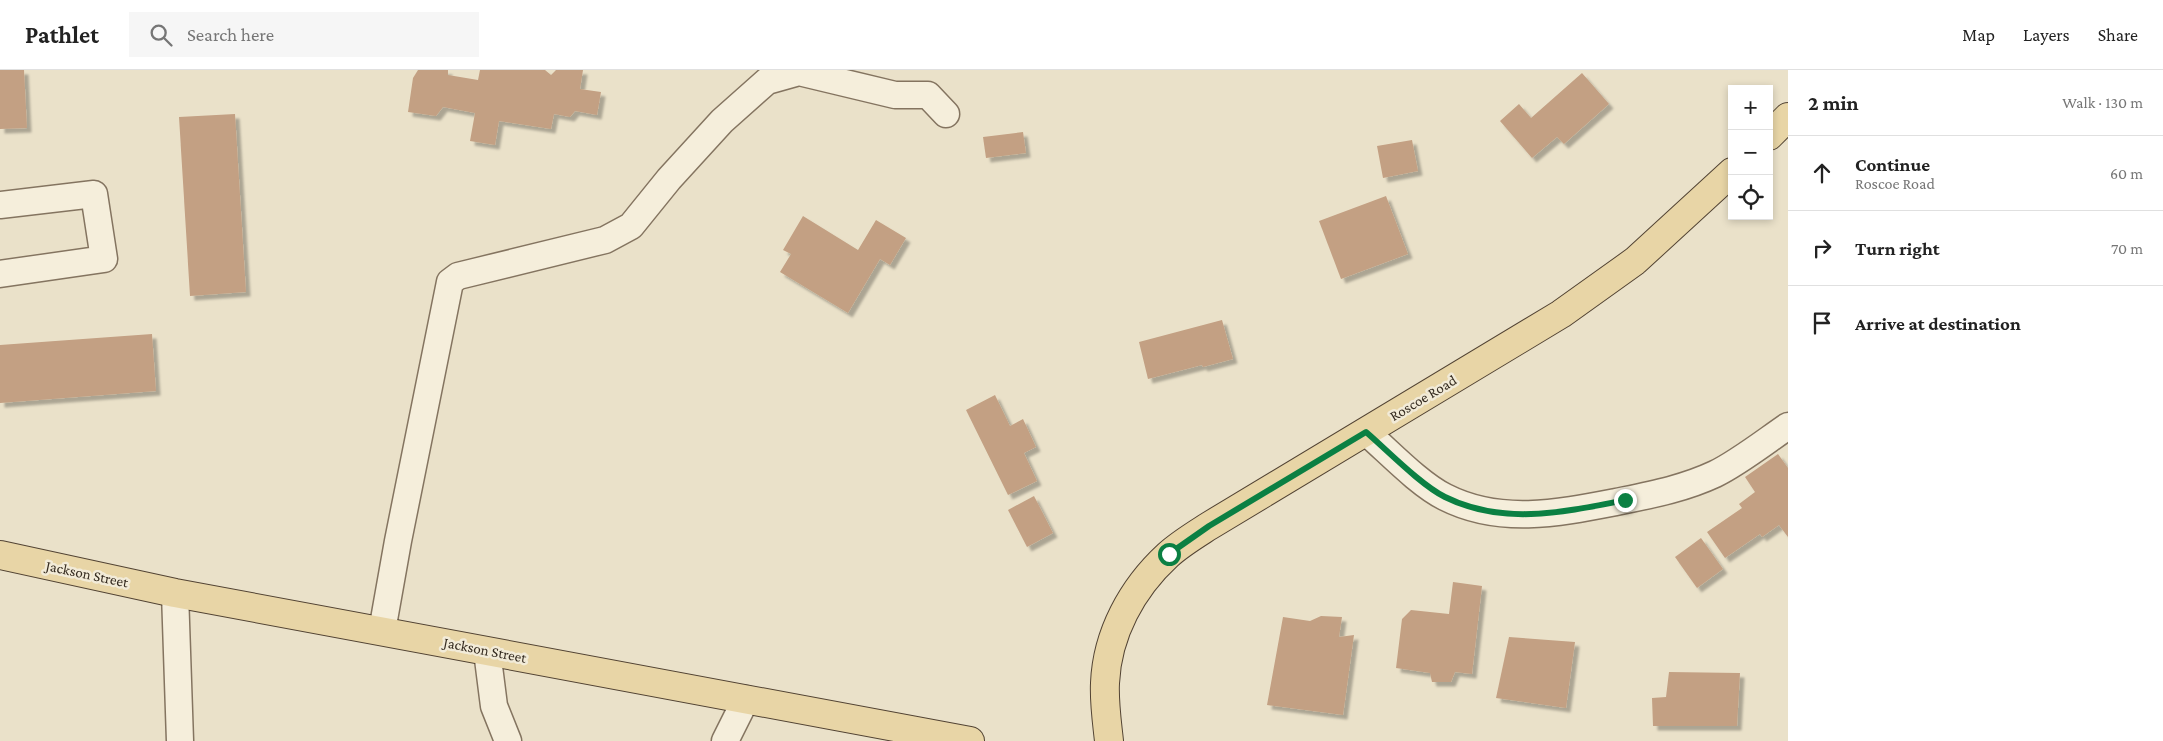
<!DOCTYPE html>
<html lang="en">
<head>
<meta charset="utf-8">
<style>
  :root { --surface:#fff; --page:#f6f6f6; --text:#222; --muted:#767676; --line:#e0e0e0 }
  body { margin:0; font-family:"Crimson Pro",serif; background:var(--page); color:var(--text) }
  .controls { position:absolute; right:15px; top:15px; display:grid; overflow:hidden; border-radius:0px; box-shadow:0 2px 8px #0003 }
  .controls button { width:45px; height:45px; display:grid; place-items:center; padding:0; border:0; border-bottom:1px solid var(--line); background:var(--surface); color:var(--text); font:25px sans-serif }
  .stop { position:absolute; width:15px; height:15px; margin:-11px; border:4px solid #0b8043; border-radius:50%; background:#fff }
  .stop.end { background:#0b8043; border-color:#fff; box-shadow:0 1px 5px #0008 }
  .list { margin:0; padding:0; list-style:none }
  h2 { display:flex; justify-content:space-between; align-items:center; height:65px; margin:0; padding:0 20px; font-size:21px }
  h2 small { font-size:16px; font-weight:400; color:var(--muted) }
  .list li { display:grid; grid-template-columns:32px 1fr auto; gap:15px; align-items:center; box-sizing:border-box; height:75px; padding:0 20px; border-top:1px solid var(--line) }
  .list b { display:block; font-size:19px; white-space:nowrap }
  .list p { margin:0; font-size:16px; white-space:nowrap; color:var(--muted) }
  .list em { font-size:16px; font-style:normal; color:var(--muted) }
  .icon { flex:none; width:28px; height:28px; fill:none; stroke:currentColor; stroke-width:2; stroke-linecap:round; stroke-linejoin:round }
  .map { position:relative; flex:none; width:1788px; height:671px; overflow:hidden }
  header { display:flex; align-items:center; gap:30px; box-sizing:border-box; height:70px; padding:0 25px; background:var(--surface); border-bottom:1px solid var(--line) }
  header strong { font-size:24px }
  nav { display:flex; gap:28px; margin-inline-start:auto; font-size:18px }
  .search { width:350px; height:45px; background:var(--page); display:flex; align-items:center; gap:12px; box-sizing:border-box; padding:0 18px; border-radius:0px; color:var(--muted); font-size:19px }
  main { display:flex }
  aside { flex:1; background:var(--surface) }
  .map>svg:first-child { display:block }
  .building { fill:#c3a083; filter:url(#shadow) }
  .lines { fill:none; stroke-linecap:round; stroke-linejoin:round }
  .minor-casing { stroke:#847460; stroke-width:29 }
  .major-casing { stroke:#524333; stroke-width:30 }
  .minor { stroke:#f5eedb; stroke-width:26 }
  .major { stroke:#e8d5a6; stroke-width:28 }
  .route { stroke:#0b8043; stroke-width:6 }
  .labels { text-anchor:middle; stroke-width:5; stroke-linejoin:round; paint-order:stroke }
  .street-label { font-size:15px; fill:#362c21; stroke:#f2ebd8 }
</style>
</head>
<body>
<header>
<strong>Pathlet</strong>
<div class="search"><svg class="icon" aria-label="search" viewBox="0 0 24 24"><circle cx="10" cy="10" r="6"/><path d="M15 15l6 6"/></svg>Search here</div>
<nav><a>Map</a><a>Layers</a><a>Share</a></nav>
</header>
<main>
<div class="map">
<svg width="1788" height="671" viewBox="0 0 1788 671">
  <defs>
    <filter id="shadow"><feDropShadow dx="4.5" dy="4.5" stdDeviation="1" flood-color="#0004"/></filter>
  </defs>
  <rect width="100%" height="100%" fill="#eae1c9"/>
  <g class="building">
    <path d="M0,0H24L27,58L0,59Z"/>
    <path d="M418,0H448V5L478,10L480,0H545L551,5L556,0H583L580,19L601,22L597,45L575,41L570,47L554,44L551,59L499,51L495,75L470,71L475,43L443,37L436,46L408,42L413,8Z"/>
    <path d="M1582,3L1609,34L1564,74L1557,67L1532,88L1500,51L1519,34L1531,48Z"/>
    <path d="M235,44L246,222L190,226L179,47Z"/>
    <path d="M1023,62L1026,83L986,88L983,67Z"/>
    <path d="M1412,70L1418,101L1383,108L1377,76Z"/>
    <path d="M1386,126L1408,184L1341,209L1319,151Z"/>
    <path d="M803,146L858,180L876,150L906,168L890,195L880,189L848,243L780,202L791,184L783,180Z"/>
    <path d="M1222,250L1233,289L1203,297L1202,295L1148,309L1139,272Z"/>
    <path d="M152,264L156,321L0,333V275Z"/>
    <path d="M995,325L1010,356L1023,349L1036,377L1024,383L1037,411L1008,425L966,340Z"/>
    <path d="M1778,384L1788,398V467L1779,455L1762,467L1760,464L1725,488L1707,462L1742,438L1739,434L1755,422L1745,407Z"/>
    <path d="M1034,426L1053,463L1027,477L1008,440Z"/>
    <path d="M1701,468L1723,499L1697,518L1675,487Z"/>
    <path d="M1453,512L1482,516L1472,604L1455,602L1451,612H1432L1430,603L1396,598L1402,549L1411,540L1449,544Z"/>
    <path d="M1321,546L1342,547L1339,567L1354,565L1343,645L1267,635L1283,547L1310,551Z"/>
    <path d="M1509,567L1575,572L1566,638L1496,628Z"/>
    <path d="M1669,602L1740,603L1737,656H1653L1652,628L1666,627Z"/>
  </g>
  <g class="lines">
    <g class="minor-casing">
      <g id="minor">
        <path d="M0,135L94,124L104,189L0,204"/>
        <path d="M1366,362C1389,382 1419,414 1445,427C1500,455 1559,443 1616,432C1650,425 1683,419 1715,404C1738,393 1766,371 1788,356"/>
        <path d="M175,523L180,671"/>
        <path d="M382,561L398,471L450,212L458,206L605,170L631,156L669,109L722,51L767,11L799,2L895,25H928L946,44"/>
        <path d="M487,581L494,636L508,671"/>
        <path d="M725,671L746,629"/>
      </g>
    </g>
    <g class="major-casing">
      <g id="major">
        <path d="M1769,66L1788,47"/>
        <path d="M0,485L175,523L970,671"/>
        <path d="M1109,671C1107,652 1104,633 1105,613C1107,564 1132,518 1168,485C1180,474 1195,465 1209,456L1561,244L1635,191L1732,102"/>
      </g>
    </g>
    <use href="#minor" class="minor"/>
    <use href="#major" class="major"/>
  </g>
  <g class="lines">
    <path class="route" d="M1169,484L1209,456L1366,362C1388,381 1421,415 1445,427C1503,456 1565,442 1625,430"/>
  </g>
  <g class="labels">
    <g class="street-label">
      <text transform="translate(1423 328) rotate(-31)" y="5">Roscoe Road</text>
      <text transform="translate(87 504) rotate(12)" y="5">Jackson Street</text>
      <text transform="translate(485 580) rotate(11)" y="5">Jackson Street</text>
    </g>
  </g>
</svg>
<div class="controls">
<button>+</button>
<button>−</button>
<button><svg class="icon" aria-label="locate" viewBox="0 0 24 24"><circle cx="12" cy="12" r="6"/><path d="M12 2v4M12 18v4M2 12h4M18 12h4"/></svg></button>
</div>
<div class="stop" style="left:1169px;top:484px"></div>
<div class="stop end" style="left:1625px;top:430px"></div>
</div>
<aside>
<h2>2 min<small>Walk · 130 m</small></h2>
<ul class="list">
<li><svg class="icon" aria-label="ahead" viewBox="0 0 24 24"><path d="M12 20V5M6 11l6-6 6 6"/></svg><div><b>Continue</b><p>Roscoe Road</p></div><em>60 m</em></li>
<li><svg class="icon" aria-label="right" viewBox="0 0 24 24"><path d="M7 20v-9h11M14 6l5 5-5 5"/></svg><div><b>Turn right</b></div><em>70 m</em></li>
<li><svg class="icon" aria-label="arrive" viewBox="0 0 24 24"><path d="M6 21V4h12l-3 4 3 4H6"/></svg><div><b>Arrive at destination</b></div></li>
</ul>
</aside>
</main>
</body>
</html>
